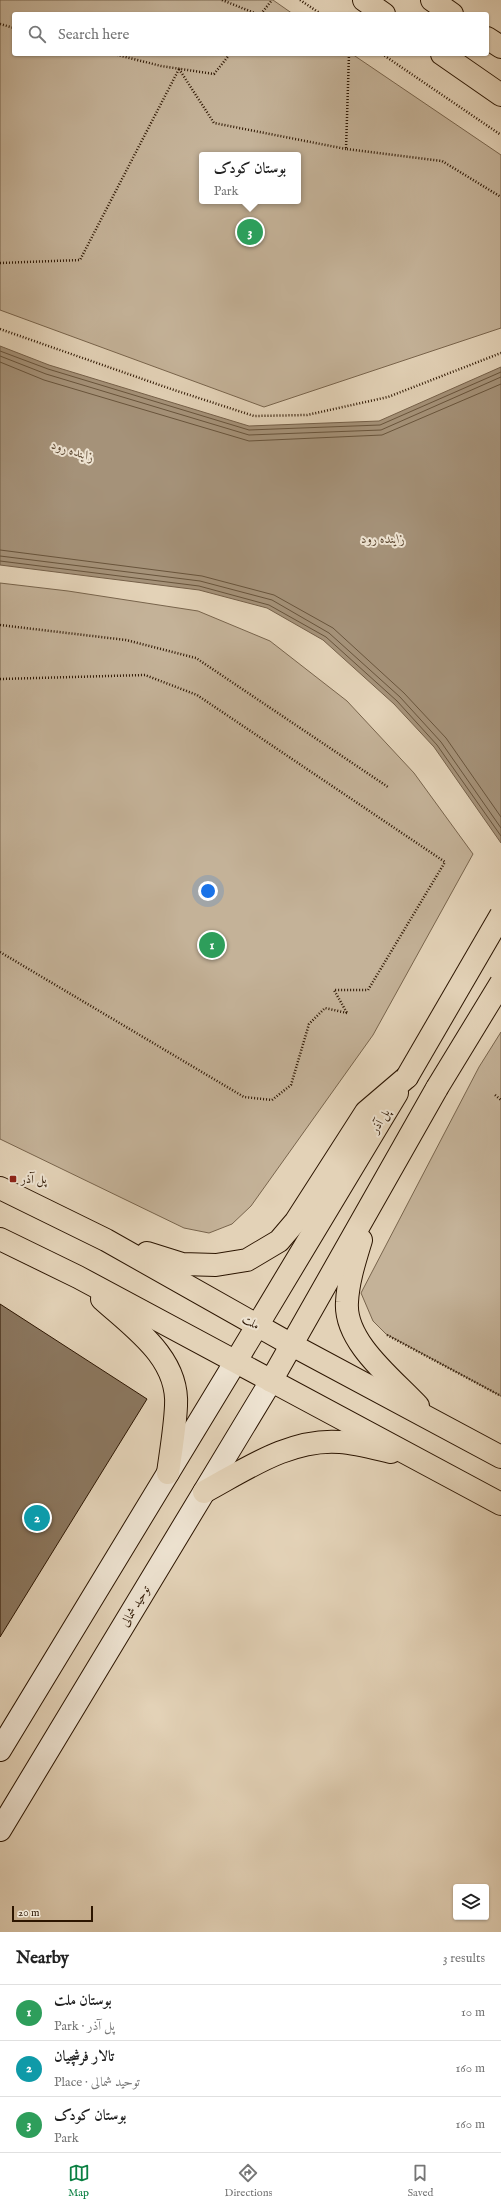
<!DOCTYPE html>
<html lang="en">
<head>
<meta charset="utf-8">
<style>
  :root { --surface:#fff; --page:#f6f6f6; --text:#222; --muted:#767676; --line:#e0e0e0; --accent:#0b8043 }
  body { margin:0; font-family:"IM FELL English",Amiri,serif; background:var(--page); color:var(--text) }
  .controls { position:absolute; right:12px; bottom:12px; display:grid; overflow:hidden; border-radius:4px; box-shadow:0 1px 3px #0004 }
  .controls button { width:36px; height:36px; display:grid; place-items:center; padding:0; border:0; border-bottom:1px solid var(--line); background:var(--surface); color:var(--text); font:20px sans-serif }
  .scale { position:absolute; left:12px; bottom:10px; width:81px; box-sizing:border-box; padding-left:4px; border:2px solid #2c1500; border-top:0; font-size:11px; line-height:14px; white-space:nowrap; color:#2c1500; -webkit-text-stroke:3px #ede2d0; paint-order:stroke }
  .you { position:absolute; left:208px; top:891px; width:14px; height:14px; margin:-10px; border:3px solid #fff; border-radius:50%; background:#1a73e8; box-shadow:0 0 0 6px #1a73e833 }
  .badge { display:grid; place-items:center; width:26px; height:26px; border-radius:50%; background:var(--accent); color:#fff; font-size:13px; font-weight:700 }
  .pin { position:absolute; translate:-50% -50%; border:2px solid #fff; box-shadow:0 1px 4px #0006 }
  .popup { position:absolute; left:199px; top:152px; width:102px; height:52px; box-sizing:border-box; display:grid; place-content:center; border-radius:4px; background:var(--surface); filter:drop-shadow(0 1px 3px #0005); font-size:13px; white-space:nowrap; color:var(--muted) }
  .popup b { font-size:15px; color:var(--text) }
  .popup::after { content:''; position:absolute; left:50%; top:100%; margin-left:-8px; border:8px solid transparent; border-top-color:var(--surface) }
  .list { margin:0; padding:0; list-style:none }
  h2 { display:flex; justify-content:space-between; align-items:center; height:52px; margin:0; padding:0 16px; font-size:17px }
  h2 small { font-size:13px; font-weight:400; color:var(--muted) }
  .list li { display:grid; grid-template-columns:26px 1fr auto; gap:12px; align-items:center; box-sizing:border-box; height:56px; padding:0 16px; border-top:1px solid var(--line) }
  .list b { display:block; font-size:15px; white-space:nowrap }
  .list p { margin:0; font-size:13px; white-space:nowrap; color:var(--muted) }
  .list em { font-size:13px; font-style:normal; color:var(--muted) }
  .icon { flex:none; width:22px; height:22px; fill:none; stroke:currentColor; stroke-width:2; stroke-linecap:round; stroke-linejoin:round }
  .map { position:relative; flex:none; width:501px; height:1932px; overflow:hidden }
  .search { position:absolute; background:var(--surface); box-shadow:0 1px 3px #0004; left:12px; right:12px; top:12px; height:44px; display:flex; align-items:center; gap:10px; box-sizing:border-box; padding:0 14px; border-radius:4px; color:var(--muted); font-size:15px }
  .sheet { height:220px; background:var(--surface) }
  nav { display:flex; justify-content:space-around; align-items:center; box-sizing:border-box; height:56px; border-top:1px solid var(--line); background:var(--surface); font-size:11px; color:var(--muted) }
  nav a { display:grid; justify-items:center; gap:2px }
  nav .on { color:var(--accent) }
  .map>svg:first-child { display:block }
  .green { fill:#c4b298; stroke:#78644c; fill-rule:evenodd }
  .water { fill:#a59279; stroke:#756049 }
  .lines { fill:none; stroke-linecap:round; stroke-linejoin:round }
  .shore { stroke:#68543c; stroke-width:1 }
  .building { fill:#8b775f; stroke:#2c1500 }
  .secondary-casing { stroke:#2c1500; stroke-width:24 }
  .primary-casing { stroke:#2c1500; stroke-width:24 }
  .path { stroke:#2c1500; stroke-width:2.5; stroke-dasharray:1 2; stroke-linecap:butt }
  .secondary { stroke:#ede2d0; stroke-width:22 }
  .primary { stroke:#e3d2b7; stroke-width:22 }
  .primary-bridge-casing { stroke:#2c1500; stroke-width:24; stroke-linecap:butt }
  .primary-bridge { stroke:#e3d2b7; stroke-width:22 }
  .poi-dot { fill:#8f2418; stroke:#ede2d0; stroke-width:1.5 }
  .labels { text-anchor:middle; stroke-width:4; stroke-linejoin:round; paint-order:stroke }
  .street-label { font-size:12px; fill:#2c1500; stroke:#ede2d0 }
  .poi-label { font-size:12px; fill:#2c1500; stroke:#ede2d0; text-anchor:start }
  .water-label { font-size:13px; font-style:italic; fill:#5c4730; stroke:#ede2d0 }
</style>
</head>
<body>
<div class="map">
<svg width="501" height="1932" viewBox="0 0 501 1932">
  <rect width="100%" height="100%" fill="#e3d2b7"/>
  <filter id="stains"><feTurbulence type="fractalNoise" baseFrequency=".005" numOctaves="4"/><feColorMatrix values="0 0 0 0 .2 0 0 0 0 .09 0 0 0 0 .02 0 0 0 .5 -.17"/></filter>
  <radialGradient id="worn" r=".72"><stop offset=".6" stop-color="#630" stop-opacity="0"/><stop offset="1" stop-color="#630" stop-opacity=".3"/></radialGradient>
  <g class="green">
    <path d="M0,0H273L293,14H14V54H352L501,155V328L264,407L0,310ZM202,155H298V201H202Z"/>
    <path d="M0,583L68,591L198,611L270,641L347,701L414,773L473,854L373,1035L251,1206L232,1224L209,1233L184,1228L0,1139Z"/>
    <path d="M501,1032V1396L386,1334L373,1321L361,1293L479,1067Z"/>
  </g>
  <path class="water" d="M0,346L49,365L249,426L379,421L501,367V843L434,747L394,704L323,640L267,608L199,590L0,565Z"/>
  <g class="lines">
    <g class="shore">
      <path d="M0,351L48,369L249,430L380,425L501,372"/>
      <path d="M0,356L46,374L249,435L381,430L501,377"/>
      <path d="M0,362L44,380L249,441L382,435L501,384"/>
      <path d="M0,550L202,576L274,595L333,628L404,693L446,738L501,817"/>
      <path d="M0,556L200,581L272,600L329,633L400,697L441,742L501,828"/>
      <path d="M0,561L199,586L269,605L326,637L397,701L437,745L501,836"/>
    </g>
  </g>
  <path class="building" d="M0,1304L147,1399L0,1637Z"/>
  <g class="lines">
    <g class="secondary-casing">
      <g id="secondary">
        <path d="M0,1750L236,1361"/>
        <path d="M0,1830L271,1381"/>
      </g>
    </g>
    <g class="primary-casing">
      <g id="primary">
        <path d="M364,0L384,14"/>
        <path d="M432,0L452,14"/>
        <path d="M487,38L501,47"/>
        <path d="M442,54L501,95"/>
        <path d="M0,1188L106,1240L292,1345L501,1457"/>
        <path d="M0,1239L78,1277L501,1504"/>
        <path d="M361,1240C355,1260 348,1281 347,1302C344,1342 393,1379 418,1406"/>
        <path d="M147,1253L182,1264L216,1265L247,1260L279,1241L296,1221L366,1112L407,1077"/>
        <path d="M102,1299C134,1328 179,1358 176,1406C175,1428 171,1451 168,1473"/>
        <path d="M236,1361L397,1093"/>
        <path d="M271,1381L437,1088"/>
        <path d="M204,1492C245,1470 290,1438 340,1442C356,1443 374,1448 391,1452"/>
      </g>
    </g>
    <g class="path">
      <path d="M222,0L257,14"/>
      <path d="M300,0L321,14"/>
      <path d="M261,14L272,0"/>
      <path d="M0,24L14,28"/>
      <path d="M114,54L161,66L214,74L230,54"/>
      <path d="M349,54L346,149L442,161L501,197"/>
      <path d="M382,54L501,135"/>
      <path d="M179,69L214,123L346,149"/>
      <path d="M0,263L80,260L179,69"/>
      <path d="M0,329L171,389L254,416L307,415L388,397L501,353"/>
      <path d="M0,625L126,640L196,658L388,787"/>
      <path d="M0,679L145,675L197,695L445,862L368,990H334L347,1013"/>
      <path d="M0,952L244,1097L272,1100L291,1085L309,1024L325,1008L347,1013"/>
      <path d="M495,1095L501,1100"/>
      <path d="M387,1335L501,1396"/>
    </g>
    <use href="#secondary" class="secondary"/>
    <use href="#primary" class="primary"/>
    <g class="primary-bridge-casing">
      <g id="primary-bridge">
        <path d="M407,1077L501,915"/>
        <path d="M437,1088L501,983"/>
      </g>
    </g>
    <use href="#primary-bridge" class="primary-bridge"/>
  </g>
  <rect class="poi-dot" x="9" y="1175" width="8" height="8" rx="2"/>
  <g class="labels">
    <g class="street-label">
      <text transform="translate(380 1121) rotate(-59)" y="4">پل آذر</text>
      <text transform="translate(251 1322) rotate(29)" y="4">ملت</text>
      <text transform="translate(135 1606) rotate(-59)" y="4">توحید شمالی</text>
    </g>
    <g class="poi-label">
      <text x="21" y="1183">پل آذر</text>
    </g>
    <g class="water-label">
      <text transform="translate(73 450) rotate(18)" y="5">زاینده رود</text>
      <text x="383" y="543">زاینده رود</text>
    </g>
  </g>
  <rect width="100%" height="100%" filter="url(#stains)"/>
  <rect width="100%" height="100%" fill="url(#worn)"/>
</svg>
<div class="controls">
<button><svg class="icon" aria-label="layers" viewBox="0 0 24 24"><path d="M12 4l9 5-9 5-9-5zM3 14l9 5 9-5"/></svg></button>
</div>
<div class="scale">20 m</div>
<div class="you"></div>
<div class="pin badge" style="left:212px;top:945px;background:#2e9e5b">1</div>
<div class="pin badge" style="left:37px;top:1518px;background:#0f9aa8">2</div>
<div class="pin badge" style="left:250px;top:232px;background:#2e9e5b">3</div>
<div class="popup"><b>بوستان کودک</b>Park</div>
<div class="search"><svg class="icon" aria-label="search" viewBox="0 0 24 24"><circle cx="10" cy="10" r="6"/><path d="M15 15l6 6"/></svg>Search here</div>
</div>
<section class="sheet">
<h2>Nearby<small>3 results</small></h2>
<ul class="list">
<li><span class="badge" style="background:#2e9e5b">1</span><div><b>بوستان ملت</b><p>Park · پل آذر</p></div><em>10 m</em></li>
<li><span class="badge" style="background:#0f9aa8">2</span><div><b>تالار فرشچیان</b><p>Place · توحید شمالی</p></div><em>160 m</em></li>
<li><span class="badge" style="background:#2e9e5b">3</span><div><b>بوستان کودک</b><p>Park</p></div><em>160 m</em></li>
</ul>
</section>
<nav>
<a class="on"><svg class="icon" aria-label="map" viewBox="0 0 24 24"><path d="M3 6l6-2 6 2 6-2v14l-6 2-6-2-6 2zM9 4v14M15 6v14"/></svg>Map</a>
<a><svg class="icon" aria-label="directions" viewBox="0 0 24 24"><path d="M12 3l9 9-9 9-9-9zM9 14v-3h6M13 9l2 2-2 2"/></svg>Directions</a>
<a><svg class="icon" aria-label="saved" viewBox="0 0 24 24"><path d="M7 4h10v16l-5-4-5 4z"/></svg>Saved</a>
</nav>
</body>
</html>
